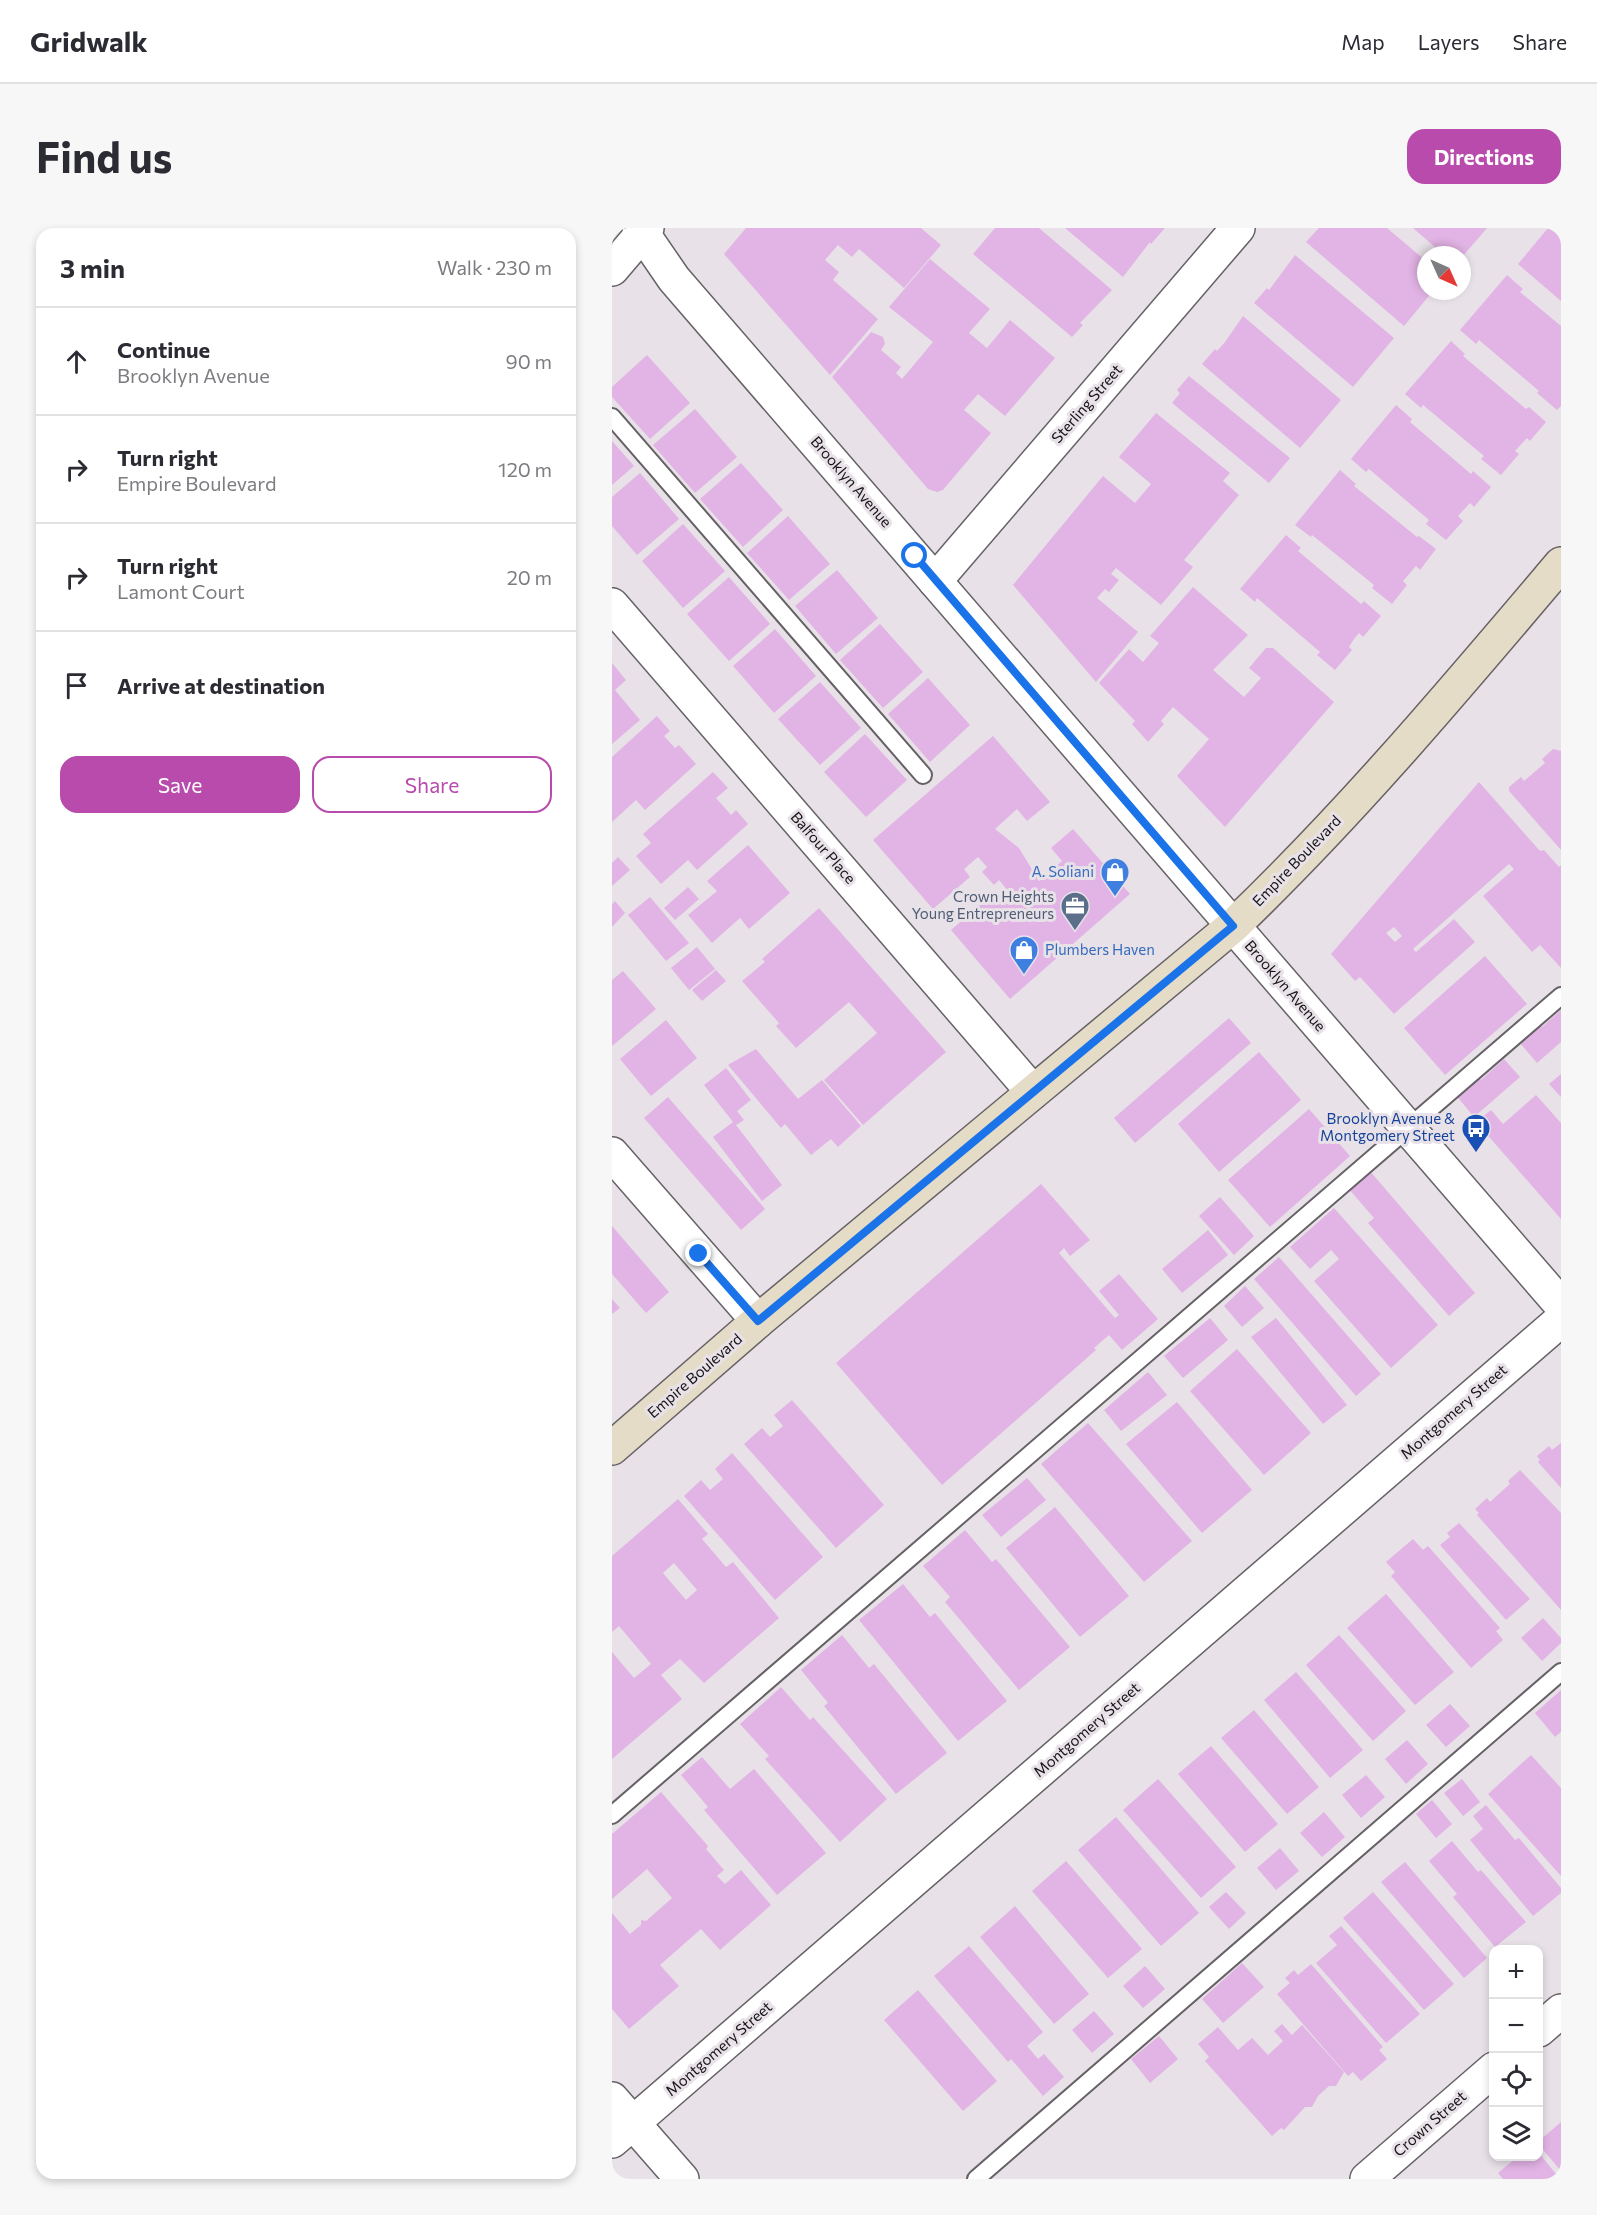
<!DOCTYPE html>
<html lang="en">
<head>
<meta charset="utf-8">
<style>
  :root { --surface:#fff; --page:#f7f7f7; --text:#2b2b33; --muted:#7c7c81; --line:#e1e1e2; --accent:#b84bab }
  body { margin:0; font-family:Commissioner,sans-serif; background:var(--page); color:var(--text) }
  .controls { position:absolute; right:18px; bottom:18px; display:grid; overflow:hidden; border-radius:12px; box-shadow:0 3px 9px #0003 }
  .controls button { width:54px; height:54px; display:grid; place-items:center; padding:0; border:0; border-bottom:2px solid var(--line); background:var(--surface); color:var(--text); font:30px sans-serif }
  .compass { position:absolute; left:805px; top:18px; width:54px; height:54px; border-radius:50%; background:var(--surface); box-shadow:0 3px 9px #0003; rotate:135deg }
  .stop { position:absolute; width:18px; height:18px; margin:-14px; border:4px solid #1a73e8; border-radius:50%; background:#fff }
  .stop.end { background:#1a73e8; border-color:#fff; box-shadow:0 2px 6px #0008 }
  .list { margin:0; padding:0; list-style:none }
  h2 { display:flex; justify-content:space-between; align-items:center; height:78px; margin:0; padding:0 24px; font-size:26px }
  h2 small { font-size:20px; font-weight:400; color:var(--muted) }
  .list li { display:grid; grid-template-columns:39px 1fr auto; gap:18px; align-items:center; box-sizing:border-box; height:108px; padding:0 24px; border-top:2px solid var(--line) }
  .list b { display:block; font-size:22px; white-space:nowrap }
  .list p { margin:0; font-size:20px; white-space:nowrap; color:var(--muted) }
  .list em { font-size:20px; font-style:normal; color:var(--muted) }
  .actions { display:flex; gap:12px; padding:18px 24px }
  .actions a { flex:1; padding:14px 0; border:2px solid var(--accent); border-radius:18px; text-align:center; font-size:21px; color:var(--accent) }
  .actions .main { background:var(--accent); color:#fff }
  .icon { flex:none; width:33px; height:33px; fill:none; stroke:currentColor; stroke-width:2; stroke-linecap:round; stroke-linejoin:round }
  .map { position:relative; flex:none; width:949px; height:1951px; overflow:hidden; border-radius:18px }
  header { display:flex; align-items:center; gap:36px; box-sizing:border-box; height:84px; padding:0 30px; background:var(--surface); border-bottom:2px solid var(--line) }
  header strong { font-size:28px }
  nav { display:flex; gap:33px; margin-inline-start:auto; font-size:21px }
  .intro { display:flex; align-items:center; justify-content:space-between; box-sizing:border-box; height:144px; padding:0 36px }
  h1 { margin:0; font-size:42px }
  .button { padding:15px 27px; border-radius:18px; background:var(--accent); color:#fff; font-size:21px; font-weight:700 }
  main { display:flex; gap:36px; padding:0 36px }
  aside { flex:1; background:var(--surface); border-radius:18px; box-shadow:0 3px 9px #0003 }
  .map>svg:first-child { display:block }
  .building { fill:#e2b3e5; fill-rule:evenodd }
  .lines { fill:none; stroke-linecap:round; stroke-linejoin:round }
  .service-casing { stroke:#656165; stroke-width:20 }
  .minor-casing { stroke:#656165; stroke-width:36 }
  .secondary-casing { stroke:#656165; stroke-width:36 }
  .service { stroke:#fff; stroke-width:16 }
  .minor { stroke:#fff; stroke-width:33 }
  .secondary { stroke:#e4dcc7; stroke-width:33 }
  .route { stroke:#1a73e8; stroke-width:8 }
  .labels { text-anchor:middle; stroke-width:6; stroke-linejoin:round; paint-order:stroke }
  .street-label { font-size:15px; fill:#151315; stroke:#e8e2e8 }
  .shop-label { font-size:15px; fill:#366cbe; stroke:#e8e2e8; text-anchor:end }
  .service-label { font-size:15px; fill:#4e5e75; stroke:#e8e2e8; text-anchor:end }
  .transit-label { font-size:15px; fill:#164399; stroke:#e8e2e8; text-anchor:end }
</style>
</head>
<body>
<header>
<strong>Gridwalk</strong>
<nav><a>Map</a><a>Layers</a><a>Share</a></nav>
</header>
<div class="intro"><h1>Find us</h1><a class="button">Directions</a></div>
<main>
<aside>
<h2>3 min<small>Walk · 230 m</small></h2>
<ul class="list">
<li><svg class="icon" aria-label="ahead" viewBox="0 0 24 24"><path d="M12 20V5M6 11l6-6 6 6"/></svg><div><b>Continue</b><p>Brooklyn Avenue</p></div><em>90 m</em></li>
<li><svg class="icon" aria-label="right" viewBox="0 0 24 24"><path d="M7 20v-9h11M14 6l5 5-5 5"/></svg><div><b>Turn right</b><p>Empire Boulevard</p></div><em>120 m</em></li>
<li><svg class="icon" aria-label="right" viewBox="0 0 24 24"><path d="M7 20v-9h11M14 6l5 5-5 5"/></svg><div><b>Turn right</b><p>Lamont Court</p></div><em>20 m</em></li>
<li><svg class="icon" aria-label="arrive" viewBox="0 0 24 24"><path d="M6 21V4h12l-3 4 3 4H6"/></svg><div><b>Arrive at destination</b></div></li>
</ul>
<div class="actions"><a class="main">Save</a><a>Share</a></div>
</aside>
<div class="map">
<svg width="949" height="1951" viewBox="0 0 949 1951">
  <rect width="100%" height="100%" fill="#e8e2e8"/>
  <g class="building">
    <path d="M134,0H309L329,17L292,60L247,21L240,29L226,17L213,32L227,44L221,52L266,91L218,147L112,26Z"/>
    <path d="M383,0H427L500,62L468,95L471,97L460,109L361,26Z"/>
    <path d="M453,0H553L539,16L538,14L511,49Z"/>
    <path d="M707,0H775L814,33V63H821L792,98L694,14Z"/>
    <path d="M801,0H875L850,29V27H832Z"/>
    <path d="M936,0H949V73L906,36Z"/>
    <path d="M683,27L782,110L741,159L642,75L655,60L657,62Z"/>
    <path d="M318,31L378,81L357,105L375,120L398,92L443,130L393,188L366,166L352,182L379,205L331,262L325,264L316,261L220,149L259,104L271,109L273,116L269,122L289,139L284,145L290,151L321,114L277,79Z"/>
    <path d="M895,47L911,61L908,64L949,98V178L945,182L925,165L927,163L867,112L864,116L848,102Z"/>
    <path d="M631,88L729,172L688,220L590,136L603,121L605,123L613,114Z"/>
    <path d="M839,113L853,126L851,128L914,181L917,179L934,194L918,213L915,210L903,223L907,226L889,247L869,231L872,228L811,177L809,180L793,166Z"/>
    <path d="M35,127L78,175L38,211L0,169V159Z"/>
    <path d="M577,148L678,230L657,255L560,175L568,165L565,162Z"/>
    <path d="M784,177L800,191L798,194L859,246L861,243L879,259L862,279L858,275L846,288L851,293L834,312L814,296L817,292L757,241L754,244L739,231Z"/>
    <path d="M83,181L125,229L83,265L41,217Z"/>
    <path d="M544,185L618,245L611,253L627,267L572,332L581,339L549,377L504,340L499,346L507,352L497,364L493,361L485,370L526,404L484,454L401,357L491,248L523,275L539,256L507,229Z"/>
    <path d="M0,213L22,238L0,257Z"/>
    <path d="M129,235L171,282L131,319L88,271Z"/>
    <path d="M728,242L744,256L742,258L805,309L807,308L824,321L808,342L804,338L791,353L795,357L780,376L760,360L762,357L700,307L699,309L683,297Z"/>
    <path d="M28,245L67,291L25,327L0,298V269Z"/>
    <path d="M176,288L218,336L177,372L135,325Z"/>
    <path d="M71,296L113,343L71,380L30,333Z"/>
    <path d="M674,307L689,320L686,323L749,376L752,373L769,388L751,409L747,405L742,411L737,419L740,422L723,442L705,427L708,424L645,370L643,374L628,361Z"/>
    <path d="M225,342L266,390L224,426L183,378Z"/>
    <path d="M117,349L158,396L117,433L75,386Z"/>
    <path d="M581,359L636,407L601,442L632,469L649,450L637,440L654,420H661L722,474L613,599L565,548L597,511L561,479L549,493L552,496L536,514L520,496L523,493L487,455L517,421L531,434L547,415L538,408Z"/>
    <path d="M268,396L311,444L271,480L228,432Z"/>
    <path d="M163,401L204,448L162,485L121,438Z"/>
    <path d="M0,435L14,452L3,462L28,492L0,516Z"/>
    <path d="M316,450L358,497L318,534L276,486Z"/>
    <path d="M208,454L249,500L208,537L166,491Z"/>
    <path d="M45,488L58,503L52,508L63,520L67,517L84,536L33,582L24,572L0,594V529Z"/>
    <path d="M253,506L295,552L254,589L212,544Z"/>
    <path d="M381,508L438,574L415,593L405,581L383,601L407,620L427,653L450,633L439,620L461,601L518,666L398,771L339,702L376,670L381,676L396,663L387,652L382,657L370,644L375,639L366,629L352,641L358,649L321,681L261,612Z"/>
    <path d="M941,521L949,523V622L897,563V559L909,549L912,553L933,535L930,531Z"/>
    <path d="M101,544L116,560L104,570L119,587L124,582L136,596L85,642L76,632L49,656L24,628L39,615L31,606Z"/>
    <path d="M867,554L928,623L932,622L947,639L949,637V740L928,717L920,724L871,668L902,641L897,636L801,721L804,724L842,691L863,714L782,786L748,749L743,753L719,726ZM782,699L790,708L783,714L774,705Z"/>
    <path d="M136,617L178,665L137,701L128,690L100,715L76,687L105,663L95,653Z"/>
    <path d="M6,629L18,642L0,658V635Z"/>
    <path d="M76,659L87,671L63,692L52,680Z"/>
    <path d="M38,669L77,715L54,733L16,687Z"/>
    <path d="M3,673L13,685L0,699V676Z"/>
    <path d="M207,680L334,824L251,897L212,852L265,805L237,774L184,820L164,798L167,795L130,753L153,734L150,731Z"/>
    <path d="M85,719L103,741L77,762L59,740Z"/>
    <path d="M873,728L915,776L833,847L792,800Z"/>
    <path d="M104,742L114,753L90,773L80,762Z"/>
    <path d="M11,743L44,781L0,818V752Z"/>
    <path d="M949,782V814L925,835L907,814L927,796L930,799Z"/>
    <path d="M617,790L639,815L523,915L502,890Z"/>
    <path d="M54,792L85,830L39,868L8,831Z"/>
    <path d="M144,821L186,871L210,852L249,898L226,919L219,911L199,927L173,896L169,900L116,837Z"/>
    <path d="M647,824L689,872L607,944L566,896Z"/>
    <path d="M892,831L908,849L862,889L843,866L865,847L869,852Z"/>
    <path d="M114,840L139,872L125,883L132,892L124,897L170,957L150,973L101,909L121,894L92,857Z"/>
    <path d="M949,846V869L937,856Z"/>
    <path d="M924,867L949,895V991L864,894L879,882L891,896Z"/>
    <path d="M56,869L153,981L129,1002L32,890Z"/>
    <path d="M697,881L738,928L658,999L616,952Z"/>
    <path d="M757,942L863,1065L837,1088L756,995L762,990L736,960Z"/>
    <path d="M429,956L478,1012L458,1028L452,1020L447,1025L503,1090L507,1087L487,1063L507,1046L546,1091L510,1122L497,1107L482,1120L484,1122L330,1257L224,1135Z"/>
    <path d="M608,969L642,1008L622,1027L587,988Z"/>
    <path d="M722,980L826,1097L779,1140L702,1053L727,1031L719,1022L698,1041L678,1019Z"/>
    <path d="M0,998L57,1064L34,1085L0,1046Z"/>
    <path d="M596,1002L616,1027L570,1065L550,1041Z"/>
    <path d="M667,1029L769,1146L744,1168L642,1051Z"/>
    <path d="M633,1058L652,1080L630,1099L612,1078Z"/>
    <path d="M0,1071L8,1080L0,1086Z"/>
    <path d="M598,1090L616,1112L571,1150L552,1128Z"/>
    <path d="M664,1090L735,1177L711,1196L639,1109Z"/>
    <path d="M625,1121L699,1205L652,1247L578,1163Z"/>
    <path d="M536,1144L555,1167L509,1203L492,1182Z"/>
    <path d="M180,1172L272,1277L224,1320L132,1216L150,1200L158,1209L171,1198L162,1187Z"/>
    <path d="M565,1174L640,1262L590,1305L514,1216Z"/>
    <path d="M476,1195L580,1313L532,1354L429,1236Z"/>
    <path d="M949,1215V1260L926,1234L928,1232L925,1228L937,1218L940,1222Z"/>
    <path d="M120,1225L211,1329L163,1372L72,1268L89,1252L98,1262L111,1251L103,1241Z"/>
    <path d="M908,1242L949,1285V1382L865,1287L867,1285L863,1281L875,1270L878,1274L889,1264L898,1256L896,1253Z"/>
    <path d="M415,1250L434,1272L389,1309L370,1287Z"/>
    <path d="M66,1271L96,1306L90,1311L114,1339L121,1334L167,1390L92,1455L68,1431L49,1447L70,1471L0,1531V1424L22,1450L39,1436L7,1398L0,1404V1328ZM62,1335L85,1362L74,1372L51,1345Z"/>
    <path d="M443,1279L517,1368L468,1409L394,1320Z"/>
    <path d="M847,1295L918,1371L894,1392L828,1317L838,1309L835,1305Z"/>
    <path d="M353,1302L380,1334L384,1331L458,1419L407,1462L333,1374L338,1369L311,1338Z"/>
    <path d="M801,1311L811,1322L816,1318L888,1400L884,1403L891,1412L859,1440L779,1348L783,1344L774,1334Z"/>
    <path d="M291,1356L318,1389L323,1385L395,1473L346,1513L247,1392Z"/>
    <path d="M774,1366L842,1444L803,1477L735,1400Z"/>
    <path d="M931,1390L949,1410V1415L930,1433L909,1410Z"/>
    <path d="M230,1407L257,1440L262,1436L335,1525L284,1566L212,1478L216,1475L189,1442Z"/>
    <path d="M727,1407L794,1483L761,1513L694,1437Z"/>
    <path d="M684,1444L751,1522L718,1550L652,1472Z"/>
    <path d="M169,1459L198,1492L201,1489L275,1571L228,1614L153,1531L157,1528L128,1496Z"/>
    <path d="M949,1462V1504L943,1509L923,1485Z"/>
    <path d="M838,1476L858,1498L834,1519L814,1497Z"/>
    <path d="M642,1482L707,1559L675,1586L609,1510Z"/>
    <path d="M795,1512L816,1536L794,1556L773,1531Z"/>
    <path d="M599,1518L666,1596L633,1624L566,1546Z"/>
    <path d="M919,1527L949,1560V1648L876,1566Z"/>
    <path d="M90,1529L118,1561L142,1541L214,1625L165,1667L92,1582L96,1579L69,1547Z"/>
    <path d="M754,1547L773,1569L749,1590L730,1567Z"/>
    <path d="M546,1551L624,1639L589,1670L511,1582Z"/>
    <path d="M850,1551L868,1574L851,1588L832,1565Z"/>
    <path d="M49,1564L96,1618L94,1621L112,1642L105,1648L113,1656L129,1642L159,1677L108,1722L89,1701L48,1737L67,1758L17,1801L0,1781V1685L18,1706L29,1697V1692L34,1693L60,1670L35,1641L0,1671V1606Z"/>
    <path d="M820,1572L840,1596L824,1610L804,1586Z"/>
    <path d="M874,1577L903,1612L907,1610L949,1660V1665L921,1688L858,1612L871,1601L861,1588Z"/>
    <path d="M712,1584L733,1609L710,1629L688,1605Z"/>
    <path d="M504,1589L587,1685L549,1718L466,1622Z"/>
    <path d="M840,1613L866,1644L869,1642L914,1694L883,1719L841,1669L845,1666L817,1633Z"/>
    <path d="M668,1620L687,1643L664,1662L645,1640Z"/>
    <path d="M454,1633L530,1721L496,1750L420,1663Z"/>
    <path d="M793,1634L875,1730L852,1750L769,1654Z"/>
    <path d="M614,1664L634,1685L617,1701L597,1679Z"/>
    <path d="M761,1664L842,1756L812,1782L731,1690Z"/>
    <path d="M403,1678L477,1766L442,1796L368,1709Z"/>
    <path d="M729,1698L808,1786L774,1815L704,1735L725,1717L717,1708Z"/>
    <path d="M357,1718L431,1804L415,1818L426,1831L432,1826L452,1849L431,1868L399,1831L396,1834L322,1748Z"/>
    <path d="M630,1735L652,1759L611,1795L590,1771Z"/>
    <path d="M699,1736L771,1819L767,1822L775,1831L749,1853L741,1844L736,1848L665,1766L678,1755L673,1750L682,1742L686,1747Z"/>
    <path d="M533,1738L553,1761L531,1780L511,1758Z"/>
    <path d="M306,1762L385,1853L351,1883L272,1792Z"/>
    <path d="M482,1783L502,1806L480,1825L460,1802Z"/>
    <path d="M670,1796L680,1807L690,1797L732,1844L724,1858H717L706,1868L700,1879H693L672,1902L669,1900L660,1908L593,1833L597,1829L586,1816L606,1799L626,1822L640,1810L656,1827L671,1813L662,1803Z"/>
    <path d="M547,1808L566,1831L538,1855L519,1831Z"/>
    <path d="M949,1894V1943L927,1917V1913Z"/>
    <path d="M927,1925L948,1951H891L886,1945L905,1929H927Z"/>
  </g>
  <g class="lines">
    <g class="service-casing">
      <g id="service">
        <path d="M0,189L311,547"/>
        <path d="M0,1587L949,768"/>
        <path d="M364,1951L949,1444"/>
      </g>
    </g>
    <g class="minor-casing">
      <g id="minor">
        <path d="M27,0L62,51L949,1077"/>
        <path d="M0,41L35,0"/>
        <path d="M323,353L626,0"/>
        <path d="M0,377L421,864"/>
        <path d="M0,926L146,1093"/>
        <path d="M927,1802L949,1783"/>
        <path d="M0,1871L70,1951"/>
        <path d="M0,1913L949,1092"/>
        <path d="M755,1951L882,1841"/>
      </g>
    </g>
    <g class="secondary-casing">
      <path id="secondary" d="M0,1220L146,1093L621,698C739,585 843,461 949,336"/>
    </g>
    <use href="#service" class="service"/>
    <use href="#minor" class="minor"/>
    <use href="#secondary" class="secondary"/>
  </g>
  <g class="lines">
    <path class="route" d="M87,1026L146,1093L621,698L303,328"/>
  </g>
  <defs>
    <g id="shop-pin" transform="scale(1.5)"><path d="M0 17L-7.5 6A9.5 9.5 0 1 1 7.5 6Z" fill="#3f7fe0" stroke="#e8e2e8"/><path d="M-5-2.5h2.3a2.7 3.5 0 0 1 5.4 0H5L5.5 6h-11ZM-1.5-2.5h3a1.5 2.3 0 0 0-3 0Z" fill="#fff"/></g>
    <g id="office-pin" transform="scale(1.5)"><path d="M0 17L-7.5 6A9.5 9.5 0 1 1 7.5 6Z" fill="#5c6f8a" stroke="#e8e2e8"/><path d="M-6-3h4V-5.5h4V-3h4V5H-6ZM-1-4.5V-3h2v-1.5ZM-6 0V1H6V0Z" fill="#fff"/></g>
    <g id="bus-pin" transform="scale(1.5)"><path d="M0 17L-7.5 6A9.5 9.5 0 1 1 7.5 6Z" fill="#1a4fb4" stroke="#e8e2e8"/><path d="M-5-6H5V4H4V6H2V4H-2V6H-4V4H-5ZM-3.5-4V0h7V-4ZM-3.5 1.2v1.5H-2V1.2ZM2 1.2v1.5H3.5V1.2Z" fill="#fff"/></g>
  </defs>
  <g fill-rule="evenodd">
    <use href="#shop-pin" x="503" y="644"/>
    <use href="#office-pin" x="463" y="678"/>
    <use href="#shop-pin" x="412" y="722"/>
    <use href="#bus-pin" x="864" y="900"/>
  </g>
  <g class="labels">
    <g class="street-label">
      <text transform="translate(475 176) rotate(-49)" y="5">Sterling Street</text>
      <text transform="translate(239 254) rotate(49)" y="5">Brooklyn Avenue</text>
      <text transform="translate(211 620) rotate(49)" y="5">Balfour Place</text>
      <text transform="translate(685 633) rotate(-46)" y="5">Empire Boulevard</text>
      <text transform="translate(673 758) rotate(49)" y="5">Brooklyn Avenue</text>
      <text transform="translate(83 1148) rotate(-41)" y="5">Empire Boulevard</text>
      <text transform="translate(842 1184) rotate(-41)" y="5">Montgomery Street</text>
      <text transform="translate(475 1502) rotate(-41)" y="5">Montgomery Street</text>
      <text transform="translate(107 1821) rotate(-41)" y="5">Montgomery Street</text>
      <text transform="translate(818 1896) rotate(-41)" y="5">Crown Street</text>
    </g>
    <g class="shop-label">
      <text x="482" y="649">A. Soliani</text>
      <text x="433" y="727" text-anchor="start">Plumbers Haven</text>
    </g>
    <g class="service-label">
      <text x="442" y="674">Crown Heights<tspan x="442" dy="17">Young Entrepreneurs</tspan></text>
    </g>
    <g class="transit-label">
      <text x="843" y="896">Brooklyn Avenue &amp;<tspan x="843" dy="17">Montgomery Street</tspan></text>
    </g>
  </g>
</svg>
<div class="controls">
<button>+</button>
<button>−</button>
<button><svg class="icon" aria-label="locate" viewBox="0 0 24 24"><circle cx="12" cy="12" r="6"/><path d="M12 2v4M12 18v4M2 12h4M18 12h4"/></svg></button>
<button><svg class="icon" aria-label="layers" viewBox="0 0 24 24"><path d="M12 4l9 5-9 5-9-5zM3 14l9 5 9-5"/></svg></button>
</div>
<svg class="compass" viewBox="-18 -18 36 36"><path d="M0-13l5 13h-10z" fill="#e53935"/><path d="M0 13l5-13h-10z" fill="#7c7c81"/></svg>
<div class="stop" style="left:303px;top:328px"></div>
<div class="stop end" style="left:87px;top:1026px"></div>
</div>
</main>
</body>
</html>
